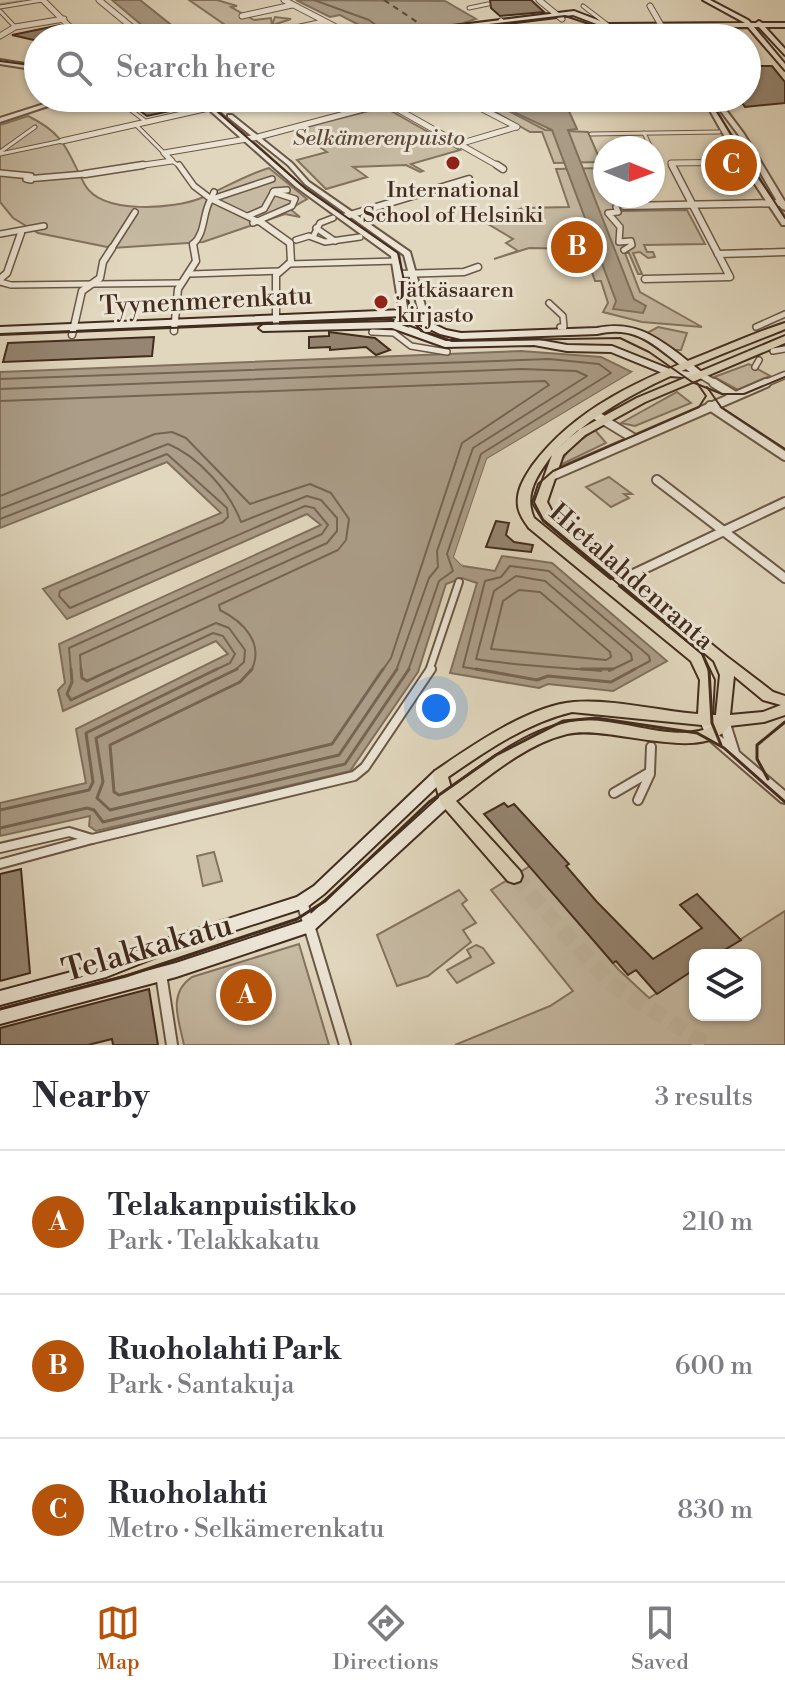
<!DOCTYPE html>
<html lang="en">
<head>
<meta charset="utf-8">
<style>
  :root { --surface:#fff; --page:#f7f7f7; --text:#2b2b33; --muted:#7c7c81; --line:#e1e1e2; --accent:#b45309 }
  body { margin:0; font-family:"Libre Bodoni",serif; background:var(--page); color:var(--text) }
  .controls { position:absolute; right:24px; bottom:24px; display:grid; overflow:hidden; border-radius:16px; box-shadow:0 2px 6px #0004 }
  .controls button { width:72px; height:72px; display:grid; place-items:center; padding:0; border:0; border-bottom:2px solid var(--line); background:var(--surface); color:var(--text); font:40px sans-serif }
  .compass { position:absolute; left:593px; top:136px; width:72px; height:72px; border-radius:50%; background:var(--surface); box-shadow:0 2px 6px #0004; rotate:91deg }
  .you { position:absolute; left:436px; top:708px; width:28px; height:28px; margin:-20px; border:6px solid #fff; border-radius:50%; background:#1a73e8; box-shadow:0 0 0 12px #1a73e833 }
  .badge { display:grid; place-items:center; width:52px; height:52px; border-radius:50%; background:var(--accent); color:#fff; font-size:26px; font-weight:700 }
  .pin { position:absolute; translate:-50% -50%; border:4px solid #fff; box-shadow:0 2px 8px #0006 }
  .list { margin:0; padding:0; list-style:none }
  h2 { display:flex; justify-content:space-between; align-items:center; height:104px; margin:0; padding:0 32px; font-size:34px }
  h2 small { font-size:26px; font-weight:400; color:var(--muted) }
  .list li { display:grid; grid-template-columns:52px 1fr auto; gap:24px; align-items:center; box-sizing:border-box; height:144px; padding:0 32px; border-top:2px solid var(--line) }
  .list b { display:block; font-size:30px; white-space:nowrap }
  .list p { margin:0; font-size:26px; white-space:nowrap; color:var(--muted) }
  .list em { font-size:26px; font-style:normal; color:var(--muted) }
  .icon { flex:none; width:44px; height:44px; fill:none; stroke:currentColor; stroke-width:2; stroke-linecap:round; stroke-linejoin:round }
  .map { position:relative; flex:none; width:785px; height:1045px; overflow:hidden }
  .search { position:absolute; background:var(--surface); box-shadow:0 2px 6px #0004; left:24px; right:24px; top:24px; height:88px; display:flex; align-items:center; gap:20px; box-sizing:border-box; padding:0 28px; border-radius:44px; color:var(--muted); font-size:30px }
  .sheet { height:536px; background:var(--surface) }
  nav { display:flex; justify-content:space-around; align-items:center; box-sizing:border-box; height:112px; border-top:2px solid var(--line); background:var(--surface); font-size:22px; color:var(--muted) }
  nav a { display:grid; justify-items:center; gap:4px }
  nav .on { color:var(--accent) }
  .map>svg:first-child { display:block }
  .green { fill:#c6baa3; stroke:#847360; stroke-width:2 }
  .water { fill:#ab9d88; stroke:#81705e; stroke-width:2 }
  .pier { fill:#e1d7be }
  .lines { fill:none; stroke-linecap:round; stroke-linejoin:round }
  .shore-far1 { stroke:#766453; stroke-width:2 }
  .shore { stroke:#766453; stroke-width:3 }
  .canal { fill:#ab9d88; fill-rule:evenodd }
  .ferry { stroke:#5c4838; stroke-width:2; stroke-dasharray:6 5; stroke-linecap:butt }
  .building { fill:#958571; stroke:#422c1e; stroke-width:2 }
  .primary-tunnel { stroke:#c1b59e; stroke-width:16; stroke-dasharray:16 8; stroke-linecap:butt }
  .pedestrian-far3-casing { stroke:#6a5746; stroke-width:5 }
  .pedestrian-far2-casing { stroke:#6a5746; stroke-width:8 }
  .pedestrian-far1-casing { stroke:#6a5746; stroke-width:10 }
  .pedestrian-casing { stroke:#6a5746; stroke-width:12 }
  .minor-far3-casing { stroke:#6a5746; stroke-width:7 }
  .minor-far2-casing { stroke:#6a5746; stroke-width:9 }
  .minor-far1-casing { stroke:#6a5746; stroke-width:12 }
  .minor-casing { stroke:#6a5746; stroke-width:14 }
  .tertiary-casing { stroke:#6a5746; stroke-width:4 }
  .secondary-casing { stroke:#422c1e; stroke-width:4 }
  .primary-casing { stroke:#422c1e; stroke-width:4 }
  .pedestrian-far3 { stroke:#ece5d5; stroke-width:3 }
  .pedestrian-far2 { stroke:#ece5d5; stroke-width:5 }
  .pedestrian-far1 { stroke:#ece5d5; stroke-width:6 }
  .pedestrian { stroke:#ece5d5; stroke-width:8 }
  .minor-far3 { stroke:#ece5d5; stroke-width:5 }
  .minor-far2 { stroke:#ece5d5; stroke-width:6 }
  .minor-far1 { stroke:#ece5d5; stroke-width:8 }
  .minor { stroke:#ece5d5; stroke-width:10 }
  .tertiary { fill:#ece5d5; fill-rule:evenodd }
  .secondary { fill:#ece5d5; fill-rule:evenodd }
  .primary { fill:#e1d7be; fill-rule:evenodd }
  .tram-far1 { stroke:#422c1e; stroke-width:2 }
  .tram { stroke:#422c1e; stroke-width:3 }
  .poi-dot { fill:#8f2418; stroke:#ece5d5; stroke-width:3 }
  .labels { text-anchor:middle; stroke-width:6; stroke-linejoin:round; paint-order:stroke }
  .far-park-label { font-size:22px; font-style:italic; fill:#5c4839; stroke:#ece5d5 }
  .far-poi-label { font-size:22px; fill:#422c1e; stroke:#ece5d5 }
  .street-label { font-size:26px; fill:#422c1e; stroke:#ece5d5 }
  .near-street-label { font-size:32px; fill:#422c1e; stroke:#ece5d5 }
</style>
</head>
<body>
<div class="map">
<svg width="785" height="1045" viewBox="0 0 785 1045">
  <rect width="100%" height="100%" fill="#e1d7be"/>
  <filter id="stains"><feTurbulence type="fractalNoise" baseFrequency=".0025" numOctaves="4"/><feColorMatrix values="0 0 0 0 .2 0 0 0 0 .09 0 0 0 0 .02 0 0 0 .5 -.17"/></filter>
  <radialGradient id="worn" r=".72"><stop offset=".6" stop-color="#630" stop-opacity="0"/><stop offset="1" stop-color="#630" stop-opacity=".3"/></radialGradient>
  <g class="green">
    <path d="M189,0H217L237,6L231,7L254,20L271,18L272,25L275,17L291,19L267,27L287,38L316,35L308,38H244Z"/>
    <path d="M471,98H484L545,130L588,132L601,162L554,163L542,132H530Z"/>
    <path d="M384,107L460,150L411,164L423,171L420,172L406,165L353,167L367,177L326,189L297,160L327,152L295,130Z"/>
    <path d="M28,116C67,135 67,152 85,185C102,215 175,209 201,198C225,188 245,175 269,168L307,199L290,209L300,217L285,214L203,242L112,248L38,233L13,218L0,202V125Z"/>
    <path d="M603,168L605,196H615L621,211L687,210L705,244L644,245L647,252H653L655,257L648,258L640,252L633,253L642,274H638L629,253H625L640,292L702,327L642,322L603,312L608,303L601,281H595L584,249L529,248L494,259L518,251L506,243L513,239L483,221L523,208L569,207L556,169Z"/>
    <path d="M658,327L687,333L681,350H675L647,333Z"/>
    <path d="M749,364L770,376L738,390L714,377Z"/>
    <path d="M677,392L691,403L635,426L621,423Z"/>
    <path d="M595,430L606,443L558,466L571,447Z"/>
    <path d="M609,477L632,494H624L629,498L611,507L586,487Z"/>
    <path d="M214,852L222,881L203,886L197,856Z"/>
    <path d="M530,866L618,969L649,998L695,969V1015H755V955H716L785,911V1045H455L550,1006L573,991L491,890Z"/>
    <path d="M459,890L467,900L462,904L476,923L463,930L471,942L428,976L397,986L377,935Z"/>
    <path d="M299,944L329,1045H184C179,1020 167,994 192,977Z"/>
    <path d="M476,945L483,948L494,963L457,983L447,970L471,957L467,950Z"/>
  </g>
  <g class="water">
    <path d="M112,0H140L185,36L157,38Z"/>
    <path d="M296,0L445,1L476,19L466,22L493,38H384L340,15L330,17Z"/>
    <path d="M484,98H537L548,109H568L577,129L568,130L634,299L646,306L643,313L613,309L616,301L552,130Z"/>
    <path d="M521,351L601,357L632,372L487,459L454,557L463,566L495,571L502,556L552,563L667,661L613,691L548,684L539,688L450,673L477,583L462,578L446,584L418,672L350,771L96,831L89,826L90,816L0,836V803L86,783L76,729L228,654L216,641L63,711L58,690L65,683L59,644L321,525L307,514L67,619L43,589L221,513L167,462L0,528V372Z"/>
  </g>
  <path class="pier" d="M636,370L635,374L491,462L459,556L463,566L454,557L487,459Z"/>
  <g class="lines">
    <g class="shore-far1">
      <path d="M314,0L369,20L385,32"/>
      <path d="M0,379L549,359L599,364L611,373L481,454L447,554L453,571L439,581L408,671"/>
      <path d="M0,389L522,369L576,371L587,376L473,448L437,551L438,567L429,578L396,671"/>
      <path d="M0,401L545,381L549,385L462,443L391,658L382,671"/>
      <path d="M0,496L155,434L172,432L186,438L250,504L310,484L331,493L349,519L346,540L338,550L219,605L220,610C244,622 265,644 251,671"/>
      <path d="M0,509L168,444C198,456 230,492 241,522L307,496L321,500L337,518V531L327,543L80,655L81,671"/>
      <path d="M0,519L167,454L227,508L228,517L223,522L60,591L59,596L70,608L305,506L314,508L328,525L322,534L69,648L71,671"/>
      <path d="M519,590L540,592L610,652L611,657L606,660L491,649L503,601Z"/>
      <path d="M109,671L216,623L229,628L245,650L244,662L234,671"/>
      <path d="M132,671L213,633L223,636L235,654L230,663L213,671"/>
      <path d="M487,671L463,667L485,581L501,577L510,566L549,571L649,656L650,661L631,671"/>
      <path d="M601,671C558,667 518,666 476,659L494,591L516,576L545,581L631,654L632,660L609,671"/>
    </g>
    <g class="shore">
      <path d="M71,669L72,682L67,694L71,700L136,669"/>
      <path d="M81,669L82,678L87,681L113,669"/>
      <path d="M237,669L96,738L103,782L97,798L110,810L339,755L397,669"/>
      <path d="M252,669L240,682L110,745L114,792L119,795L332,744L383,669"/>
      <path d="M476,669L537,680L548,676L611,682L635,669"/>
      <path d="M581,669H613"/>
      <path d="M0,810L89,790L93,782L86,733L217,669"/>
      <path d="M0,828L87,808L94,810L103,822L345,764L409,669"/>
    </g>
    <path class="canal" d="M22,0L24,3L0,7V3Z"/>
    <g class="ferry">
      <path d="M384,0L426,28"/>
      <path d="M432,32L441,38"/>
    </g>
  </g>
  <g class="building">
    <path d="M490,0H531L544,12L500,16L491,8Z"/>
    <path d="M60,25L71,38H38V41L12,35Z"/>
    <path d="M747,66H772L785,82V103L745,107L739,98H747Z"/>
    <path d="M190,98L198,105L147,116L132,105L149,101L158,108Z"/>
    <path d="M329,332L375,338L390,350L376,355L366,347L330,350V347L309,348V337L329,336Z"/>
    <path d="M154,337L152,356L3,362L8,343Z"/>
    <path d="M496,521L509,523L506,535L514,542L533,545L531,552L486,547Z"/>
    <path d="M504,803L508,807L514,804L569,864L566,866L597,902L653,959L702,928L680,905L697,894L741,940L716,955H695V969L657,994L636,970L628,975L616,961L613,963L484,814Z"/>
    <path d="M21,869L30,973L0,981V874Z"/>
    <path d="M149,989L158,1045H113L112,1039L88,1045H0V1028Z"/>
  </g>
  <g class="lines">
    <path class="primary-tunnel" d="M514,876L610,983L707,1045"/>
    <g class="pedestrian-far3-casing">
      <g id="pedestrian-far3">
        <path d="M583,6L608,25"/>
        <path d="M0,7L42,0"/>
        <path d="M469,8L488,4"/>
        <path d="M0,11L15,27"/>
        <path d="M75,38L80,36"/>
        <path d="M187,38L190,35"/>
        <path d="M115,98L144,120"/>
        <path d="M137,126L164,153"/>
        <path d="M644,133L651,148"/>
        <path d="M591,134L719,132"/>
        <path d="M653,151L657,160"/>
        <path d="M0,152L35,127"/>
        <path d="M0,154L62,141"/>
        <path d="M172,161L181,167"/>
      </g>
    </g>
    <g class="pedestrian-far2-casing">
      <g id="pedestrian-far2">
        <path d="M179,165L194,186L211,199C202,213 206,233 193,244"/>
        <path d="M0,173L31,176"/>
        <path d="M31,180L26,179L85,174"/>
        <path d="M214,192L211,199L259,222"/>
        <path d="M212,199L272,179"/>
        <path d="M616,207L618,212L608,213L620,227L619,242L631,241L632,245L624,250"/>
        <path d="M248,216L264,209L274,191L287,190"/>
        <path d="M253,223L292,206L295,199L273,192"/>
        <path d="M316,228L335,241"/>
        <path d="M0,234L44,226"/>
        <path d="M314,235L320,223L333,218"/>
        <path d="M296,240L309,236L325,242L360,237"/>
        <path d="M112,248L135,212"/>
        <path d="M288,264L397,261"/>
        <path d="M191,274L280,271"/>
        <path d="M0,282L11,285L181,283"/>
        <path d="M549,303L563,316L564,327H560"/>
        <path d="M756,327L785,314"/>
        <path d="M372,332L394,333L411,346L447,352"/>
        <path d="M773,351L785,349"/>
        <path d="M755,367L759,360"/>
      </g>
    </g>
    <g class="pedestrian-far1-casing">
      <path id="pedestrian-far1" d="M429,671L459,582"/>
    </g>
    <g class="pedestrian-casing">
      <g id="pedestrian">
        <path d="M614,793L650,772L651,747"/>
        <path d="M638,800L650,774"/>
        <path d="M0,848L69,832L92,839L354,776L365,767L431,669"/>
        <path d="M0,864L92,839"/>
      </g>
    </g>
    <g class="minor-far3-casing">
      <g id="minor-far3">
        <path d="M43,0L77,34"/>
        <path d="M99,0L145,38"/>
        <path d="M284,0L357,38"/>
        <path d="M539,0L562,19"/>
        <path d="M650,6L661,25"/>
        <path d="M242,16L292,5"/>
        <path d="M501,21L517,38"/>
        <path d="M228,30L238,38"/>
        <path d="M273,33L323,22"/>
        <path d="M0,36L15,27L64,19"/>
        <path d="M594,38L592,34L601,25"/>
        <path d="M378,98L500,167"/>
        <path d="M461,98L517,127"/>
        <path d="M565,98L574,104L714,102"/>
        <path d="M62,141L253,98"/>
        <path d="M459,144L516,127"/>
        <path d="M130,167L172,161L164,153L258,137L386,103"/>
        <path d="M673,167L671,163L755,162"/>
      </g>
    </g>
    <g class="minor-far2-casing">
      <g id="minor-far2">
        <path d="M497,165L503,169"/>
        <path d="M85,174L143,165"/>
        <path d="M624,206L782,203"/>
        <path d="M343,217L469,179"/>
        <path d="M262,223L290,243L291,262L276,275V327"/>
        <path d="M718,254L785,252"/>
        <path d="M399,274L464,272L478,267"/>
        <path d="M0,279L7,273L21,233"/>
        <path d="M645,279L730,277L672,165"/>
        <path d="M174,331L178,289L196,261L193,244"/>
        <path d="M72,335L82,291L100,278L103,262L112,248"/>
        <path d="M699,374L718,385"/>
        <path d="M761,385L785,375"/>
      </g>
    </g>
    <g class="minor-far1-casing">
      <g id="minor-far1">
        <path d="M714,383L735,396"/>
        <path d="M710,406L785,456"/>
        <path d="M594,414L633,438"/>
        <path d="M549,477L766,383"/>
        <path d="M657,480L785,578"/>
        <path d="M608,586L785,502"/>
      </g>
    </g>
    <g class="minor-casing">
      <g id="minor">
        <path d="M302,902L345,1045"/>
        <path d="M161,974L172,1045"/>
      </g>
    </g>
    <g class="tertiary-casing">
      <g id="tertiary">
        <path d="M662,24H666L679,38H673L662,26Z"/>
        <path d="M0,60L38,66V70L0,64Z"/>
        <path d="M63,98H72L0,122V118Z"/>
        <path d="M196,98H203L300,185L398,253L408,313L421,333L420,335H414L400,313L391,256L296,187Z"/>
        <path d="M703,98H709L737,148L785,218V225H782L731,148Z"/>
        <path d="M711,98H717L744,134L785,202V210L781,208L738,134Z"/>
        <path d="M228,115H232L292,163L309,182L410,252L430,324L429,326H423L422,324L404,255L305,184L288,165L228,117Z"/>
        <path d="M705,714L709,715L716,733L724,739L718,720L720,717L724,716L728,717L739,752L785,791V803L781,802L707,738L699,718L701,715Z"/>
      </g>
    </g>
    <g class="secondary-casing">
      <g id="secondary">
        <path d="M703,0H710L748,20L751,23H756L759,21L762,23H785V27H765L785,49V55L759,27H754L785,64V70L748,27L607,28L573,15L385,38H368L371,36L574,11L608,24L745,23Z"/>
        <path d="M404,310L446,330L461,333L597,328C632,321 652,334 679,354C687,361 696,367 704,374L696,378L670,376L611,352L567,351L534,345L445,347L392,328L263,331L259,328L263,325L393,322L446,341L534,339L567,345L612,346L672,370L690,372C657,349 640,324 597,334L461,339L440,334L403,316L0,333V327Z"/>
        <path d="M440,770L445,771L447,775L445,779L324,894L307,907L174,950L106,977L0,1005V991L105,963L172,937L297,897L314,886L435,771Z"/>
        <path d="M446,794L451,796L453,800L451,804L313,931L176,977L0,1024V1010L176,963L303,921L441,796Z"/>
      </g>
    </g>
    <g class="primary-casing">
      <path id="primary" d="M785,323V329C704,362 619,389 555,451L577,431L637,398L785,336V343L645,402L585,435L563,455L547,502L555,517L726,656L773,692L785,696V715L764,722L729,726C702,765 610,724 567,734C526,744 489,776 456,801L520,871L522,876L520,881L514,883L508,881L441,804L433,775L435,771C470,747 530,705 574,702C614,699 658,711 698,714L700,680L691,661L529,528C524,521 519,514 518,506C516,491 524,478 532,466C575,407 644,378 710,352C735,342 760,331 785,323ZM552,455L535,502L544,519L714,661L720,675L716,715H712L714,680L702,655L534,518C523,494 538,474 552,455ZM734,676L763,700L781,705L763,712L730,715ZM572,712L712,726C680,746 614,715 576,721C529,728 488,761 451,788L448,777C486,751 526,723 572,712Z"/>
    </g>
    <use href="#pedestrian-far3" class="pedestrian-far3"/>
    <use href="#pedestrian-far2" class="pedestrian-far2"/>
    <use href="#pedestrian-far1" class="pedestrian-far1"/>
    <use href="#pedestrian" class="pedestrian"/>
    <use href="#minor-far3" class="minor-far3"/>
    <use href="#minor-far2" class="minor-far2"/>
    <use href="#minor-far1" class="minor-far1"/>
    <use href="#minor" class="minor"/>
    <use href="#tertiary" class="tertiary"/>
    <use href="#secondary" class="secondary"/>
    <use href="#primary" class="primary"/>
    <g class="tram-far1">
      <path d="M378,38L565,16L601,28L657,27L668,31L673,38"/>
      <path d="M0,61L38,66"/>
      <path d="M202,98L306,189L398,253L413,322L422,331"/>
      <path d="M708,98L785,218"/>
      <path d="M0,335L391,319L452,341L620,338L649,352L692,382L722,394H744L785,377"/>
      <path d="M697,383L706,396L699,407L553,471L538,484L532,503L543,521L702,654L709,671"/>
      <path d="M707,387L721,407L785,449"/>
    </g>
    <g class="tram">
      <path d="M709,669L712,723L721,745"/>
      <path d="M768,779L757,759V745L785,722"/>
      <path d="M0,1009L126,976L297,919L325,901L429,802L496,755L563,721L596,718L697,733L724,748L785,802"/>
    </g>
  </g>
  <g class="poi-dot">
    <circle cx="453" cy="163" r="8"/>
    <circle cx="381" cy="302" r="8"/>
  </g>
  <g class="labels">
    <g class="far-park-label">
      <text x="379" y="145">Selkämerenpuisto</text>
    </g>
    <g class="far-poi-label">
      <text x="453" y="197">International<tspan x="453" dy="25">School of Helsinki</tspan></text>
      <text x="397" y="297" text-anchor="start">Jätkäsaaren<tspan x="397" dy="25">kirjasto</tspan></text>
    </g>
    <g class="street-label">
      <text transform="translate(206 300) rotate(-3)" y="9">Tyynenmerenkatu</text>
      <text transform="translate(632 576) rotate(41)" y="9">Hietalahdenranta</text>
    </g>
    <g class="near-street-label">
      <text transform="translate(147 947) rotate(-16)" y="11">Telakkakatu</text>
    </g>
  </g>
  <rect width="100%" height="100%" filter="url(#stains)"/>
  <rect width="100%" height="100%" fill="url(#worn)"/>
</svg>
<div class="controls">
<button><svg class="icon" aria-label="layers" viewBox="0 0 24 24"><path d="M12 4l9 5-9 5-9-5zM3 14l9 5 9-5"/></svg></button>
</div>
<svg class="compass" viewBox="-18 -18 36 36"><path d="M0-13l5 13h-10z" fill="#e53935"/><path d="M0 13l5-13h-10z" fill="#7c7c81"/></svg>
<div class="you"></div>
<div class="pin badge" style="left:246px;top:995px">A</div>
<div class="pin badge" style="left:577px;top:247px">B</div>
<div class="pin badge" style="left:731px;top:165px">C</div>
<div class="search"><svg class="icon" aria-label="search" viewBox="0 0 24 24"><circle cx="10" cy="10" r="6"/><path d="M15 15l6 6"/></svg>Search here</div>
</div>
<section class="sheet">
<h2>Nearby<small>3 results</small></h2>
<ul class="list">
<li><span class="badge">A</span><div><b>Telakanpuistikko</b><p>Park · Telakkakatu</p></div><em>210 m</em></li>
<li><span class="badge">B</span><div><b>Ruoholahti Park</b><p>Park · Santakuja</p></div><em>600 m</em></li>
<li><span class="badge">C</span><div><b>Ruoholahti</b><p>Metro · Selkämerenkatu</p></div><em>830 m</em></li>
</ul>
</section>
<nav>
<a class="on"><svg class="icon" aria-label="map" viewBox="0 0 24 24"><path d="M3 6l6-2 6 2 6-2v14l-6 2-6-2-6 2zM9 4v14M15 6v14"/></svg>Map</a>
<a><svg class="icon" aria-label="directions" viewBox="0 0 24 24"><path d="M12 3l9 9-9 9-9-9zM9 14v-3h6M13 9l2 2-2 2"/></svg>Directions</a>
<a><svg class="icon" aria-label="saved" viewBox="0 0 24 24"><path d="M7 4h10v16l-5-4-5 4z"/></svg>Saved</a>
</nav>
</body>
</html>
